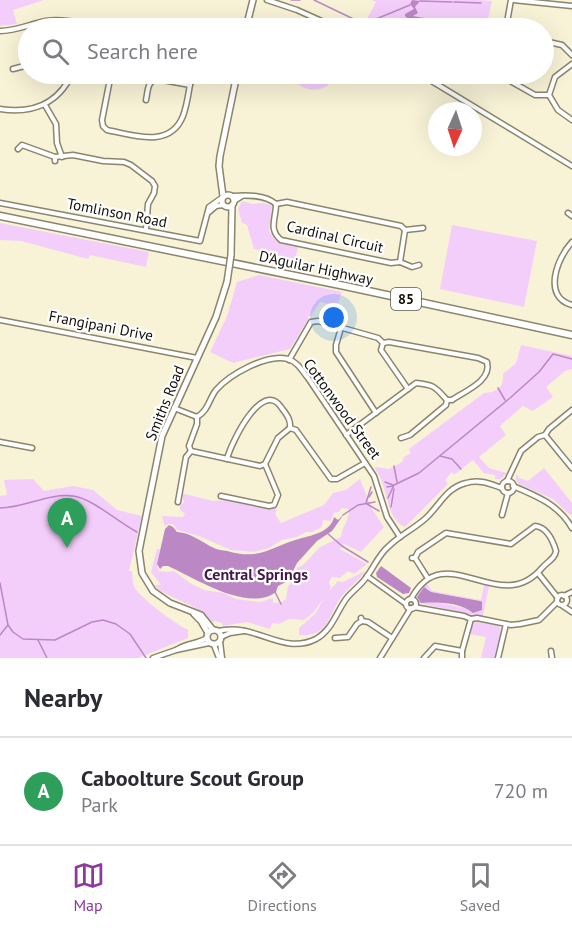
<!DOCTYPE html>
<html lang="en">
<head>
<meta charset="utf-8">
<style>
  :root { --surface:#fff; --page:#f7f7f7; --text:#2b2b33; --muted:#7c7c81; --line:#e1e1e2; --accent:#9036a1 }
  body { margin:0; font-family:"PT Sans",sans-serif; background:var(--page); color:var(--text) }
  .compass { position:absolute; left:428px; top:102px; width:54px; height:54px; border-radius:50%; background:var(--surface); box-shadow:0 6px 24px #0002; rotate:183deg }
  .you { position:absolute; left:334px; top:318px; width:21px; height:21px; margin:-15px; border:4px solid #fff; border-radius:50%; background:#1a73e8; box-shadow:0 0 0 9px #1a73e833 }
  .badge { display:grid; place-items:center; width:39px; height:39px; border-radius:50%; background:var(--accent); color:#fff; font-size:20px; font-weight:700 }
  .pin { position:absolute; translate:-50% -50px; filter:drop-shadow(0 2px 3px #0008) }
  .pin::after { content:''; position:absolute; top:32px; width:21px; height:18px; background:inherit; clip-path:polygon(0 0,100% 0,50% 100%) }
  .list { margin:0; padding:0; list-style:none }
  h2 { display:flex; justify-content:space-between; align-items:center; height:78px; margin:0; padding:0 24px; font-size:26px }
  h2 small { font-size:20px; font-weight:400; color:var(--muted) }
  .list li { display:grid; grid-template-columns:39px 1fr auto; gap:18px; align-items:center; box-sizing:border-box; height:108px; padding:0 24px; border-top:2px solid var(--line) }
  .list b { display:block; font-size:22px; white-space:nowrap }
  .list p { margin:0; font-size:20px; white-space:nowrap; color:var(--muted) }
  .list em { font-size:20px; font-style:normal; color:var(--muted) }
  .icon { flex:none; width:33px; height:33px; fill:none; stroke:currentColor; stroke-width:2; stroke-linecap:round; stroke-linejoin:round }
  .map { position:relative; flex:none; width:572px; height:658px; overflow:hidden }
  .search { position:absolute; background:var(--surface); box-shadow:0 6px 24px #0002; left:18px; right:18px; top:18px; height:66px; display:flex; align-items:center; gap:15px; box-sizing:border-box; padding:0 21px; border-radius:33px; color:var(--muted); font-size:22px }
  .sheet { height:186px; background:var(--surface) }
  nav { display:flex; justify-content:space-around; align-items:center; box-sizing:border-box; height:84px; border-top:2px solid var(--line); background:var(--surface); font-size:16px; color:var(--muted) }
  nav a { display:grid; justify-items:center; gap:3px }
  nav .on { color:var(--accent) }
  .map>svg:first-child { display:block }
  .green { fill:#f4cefb; fill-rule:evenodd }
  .water { fill:#bb87c5 }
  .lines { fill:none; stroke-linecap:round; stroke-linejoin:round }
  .stream { stroke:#bb87c5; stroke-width:1.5 }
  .minor-casing { stroke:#8a856c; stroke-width:7 }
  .major-casing { stroke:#8a856c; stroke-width:8 }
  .highway-casing { stroke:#8a856c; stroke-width:9 }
  .minor { stroke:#fff; stroke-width:4 }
  .major { stroke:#fff; stroke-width:5 }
  .highway { stroke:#fff; stroke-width:6 }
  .major-bridge-casing { stroke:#8a856c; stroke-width:8; stroke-linecap:butt }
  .major-bridge { stroke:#fff; stroke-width:5 }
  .labels { text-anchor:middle; stroke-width:4.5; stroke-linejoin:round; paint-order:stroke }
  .shield { fill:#fff; stroke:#595851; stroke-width:1.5 }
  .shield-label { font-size:14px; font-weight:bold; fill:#121007 }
  .street-label { font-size:15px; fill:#121007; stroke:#fff }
  .neighbourhood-label { font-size:16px; font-weight:bold; fill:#43184b; stroke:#fff }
</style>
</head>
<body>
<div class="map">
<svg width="572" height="658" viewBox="0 0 572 658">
  <rect width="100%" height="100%" fill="#f8f3d7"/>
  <g class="green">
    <path d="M0,0H44L13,10L17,24L0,26Z"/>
    <path d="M372,0H480L492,1L486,28H380L366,21L376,2Z"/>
    <path d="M292,74H337C328,94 300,96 292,74Z"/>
    <path d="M242,201L252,204L263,203L271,205L272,207L269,231L276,241L298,247L295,260L254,249L247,225L242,223L238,209Z"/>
    <path d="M0,223L149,252L146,267L90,255L88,259L21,241L0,240Z"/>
    <path d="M452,225L537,241L524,307L440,289Z"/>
    <path d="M259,275L342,292L337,306L320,302L311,316H308L309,318L290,349L233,363L210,352L227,316L237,282Z"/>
    <path d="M521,345L572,356V369L565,371L546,387L553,397L533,411L523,406L500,426L506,435L479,457L489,468L507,473L501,479H495V475L484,473L473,460L454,475L452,472L445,480L448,484L405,527C384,518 389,486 375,469L376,467L389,469L402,462L404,457L411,453L409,449L484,393C497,392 504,388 503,374L516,363Z"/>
    <path d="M544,468L572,503V515L569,514L553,499L519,484L516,480V474L519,478L528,481Z"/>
    <path d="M33,479L44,491L73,486L93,490L117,510L142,516L129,571H132C133,575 132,582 134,586C138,597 177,625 188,630V638L138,658H0V496L7,495L4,480Z"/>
    <path d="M360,479L372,509L384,527L361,552L344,544L340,549L367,564L354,574L348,571L340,578L332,577L329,582L331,587L329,591L338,581L343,582L365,571C359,581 349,587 342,596C327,616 330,637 299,635V628L316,613L323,599L314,612L304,620L289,619L279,624L272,623L270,629L247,622L223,626L222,623L215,621L211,623C202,603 171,602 154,585H161L151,572L157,549H160L157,565L159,571L167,572L174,571L190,583L204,590L224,593L236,599L260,602L273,598V603L282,602L286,599L288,586L292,582L297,568L303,565L320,547L341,537C342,526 350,519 349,509L342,508L339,512L334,513L331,521L323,520L322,527L312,532H306L297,537L282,540L269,548L254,552L231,550L199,536L177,530L173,524H168L165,527L162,516L183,517L185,514L180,510V506L184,502L181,493L213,501L228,500L250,505L274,507L277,510L275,514L281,523L324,505L333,493L346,490Z"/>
    <path d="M426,583L432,591L481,600L484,585L489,586L483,615L481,617L419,603C412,595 421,589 426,583ZM426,587L431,592L477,600L482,603L468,609L432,601Z"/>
    <path d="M476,622L498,625L501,629L497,658H481L486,637L470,634L472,624Z"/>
  </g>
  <g class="water">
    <path d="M412,0L420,1L415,7L418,13L413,16L424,18L423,25C411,32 398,27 385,23L386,20L393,21L399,18L407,26L416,24V21L408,19L405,16V14L414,9L410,4Z"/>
    <path d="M344,514L332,531L317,541L297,563L288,581L278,586L276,592C248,613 195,578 168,566H163L160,569L157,564L165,529L169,525L173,527L177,532C192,533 201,542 214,548C218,550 223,550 227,551C261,561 271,546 302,538C314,535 331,531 334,517L338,520Z"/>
    <path d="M381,566L411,588L409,593L403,594L377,577L376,573Z"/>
    <path d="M424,587L431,592L480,601L482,602V610L473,613C460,602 436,602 421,603L417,597Z"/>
  </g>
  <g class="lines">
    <g class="stream">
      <path d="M291,0H300"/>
      <path d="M314,0L364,24L410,5"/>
      <path d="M420,1L452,2"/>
      <path d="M454,2L481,3"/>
      <path d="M498,388L505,400"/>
      <path d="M440,456L452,459L461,469"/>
      <path d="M394,466L397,482"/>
      <path d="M385,482L393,485"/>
      <path d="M387,487L393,486"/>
      <path d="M369,497L372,492"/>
      <path d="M388,498L394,485L419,473L510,398L539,372L553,354L572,359"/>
      <path d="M366,503L371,487"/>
      <path d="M367,504L379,511"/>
      <path d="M391,507L394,489"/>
      <path d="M0,508C25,508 47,493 73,496C92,498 119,523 137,532"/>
      <path d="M343,515L358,505L375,502"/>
      <path d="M327,533L342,546L368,562"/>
      <path d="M0,583L8,625L13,632L23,639L55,640L92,622L103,620L116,624L130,634L146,658"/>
      <path d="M275,592L281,604"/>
      <path d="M0,635L8,625"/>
      <path d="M38,640L47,658"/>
    </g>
    <g class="minor-casing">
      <g id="minor">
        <path d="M267,0L297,10L337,28"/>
        <path d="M513,0L572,6"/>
        <path d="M506,28L511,0"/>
        <path d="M0,31C16,31 30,24 46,21C66,18 86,25 106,28"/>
        <path d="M544,41L562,45L572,55"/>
        <path d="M572,64L555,77L549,95L558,110L572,120"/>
        <path d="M13,69L28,65"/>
        <path d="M111,74L102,120L103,126L107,130C133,135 170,149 183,116C188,103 189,87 192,74"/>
        <path d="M420,74L572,166"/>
        <path d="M498,74L535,95H549"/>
        <path d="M150,82L149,75H154L157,79"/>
        <path d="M146,100C148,91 147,81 157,79L190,85"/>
        <path d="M45,105L56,124L57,143L62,157"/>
        <path d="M0,109C32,114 58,104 72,74"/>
        <path d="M18,149L22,145L55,157"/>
        <path d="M55,161V157L73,155L103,161L124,162L131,165L152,181L155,186L154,193L148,204L146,229"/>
        <path d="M232,196C245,195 265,194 276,204L287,202L401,226L405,230"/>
        <path d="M234,201L242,196"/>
        <path d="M0,203L200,241L209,207L223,197"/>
        <path d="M276,204C276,219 268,229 281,240L391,263L400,262"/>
        <path d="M209,212L216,206L223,205"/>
        <path d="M568,213L572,216"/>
        <path d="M405,230L423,228"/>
        <path d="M572,242C557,258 542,297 572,305"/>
        <path d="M400,262L405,230"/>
        <path d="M400,262L412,267L419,265"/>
        <path d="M0,320L197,358"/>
        <path d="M341,328L336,345V352L376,413"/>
        <path d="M289,360L311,322L318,321L378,338L383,343L381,350L408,389"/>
        <path d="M174,408L197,417C208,411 209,399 216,390C229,375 267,353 288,359C298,362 302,371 308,378L374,476L387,517L400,537"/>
        <path d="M197,417V424L189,446L191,451L260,466L265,464L278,438L290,428"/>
        <path d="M346,435L416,383C435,385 435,387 447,400H452C465,391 492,381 487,362L478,358L389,342L383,343"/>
        <path d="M545,435L572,468"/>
        <path d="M401,438L410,435L446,405L447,400"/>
        <path d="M0,442L32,448"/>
        <path d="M227,459C231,443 262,379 281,407C286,414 291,419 290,428L296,430L331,479H337L365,463"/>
        <path d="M507,481L521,451L538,437L545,435L549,429L572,410"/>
        <circle cx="508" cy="487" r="6"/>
        <path d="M513,486C537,496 559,505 572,528"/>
        <path d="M221,496L269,506L274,505L278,495L265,464"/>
        <path d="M178,502L186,457L191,451"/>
        <path d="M502,515L508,493"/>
        <path d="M412,558H415L427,577"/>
        <path d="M538,573L558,598"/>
        <path d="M367,576L406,604"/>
        <circle cx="562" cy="600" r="5"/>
        <path d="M564,596L572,592"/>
        <path d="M411,599C445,535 499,619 542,568C547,562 555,559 556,551C553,541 547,527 535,526L511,544L446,533L418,552L415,558"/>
        <circle cx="411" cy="604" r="5"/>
        <path d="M563,606L572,612"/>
        <path d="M414,607L464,616L471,619L477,618L511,625L520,624L539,620L557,602"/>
        <path d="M361,618L362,621L368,622L392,638"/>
        <path d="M218,631C256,622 282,656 316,639C332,630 336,613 346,599C351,592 359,587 365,579C374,568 378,555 389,546C400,535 414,529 426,518C440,505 446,488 466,483C480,479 490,484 502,488"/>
        <path d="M221,637L230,633L244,631"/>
        <path d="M335,638L348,637L357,624L362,621"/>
        <path d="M220,642L222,658"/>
        <path d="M214,645L219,658"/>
        <path d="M176,650C186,643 197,644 207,638"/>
        <path d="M551,651L552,658"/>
        <path d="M153,658L176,650L209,643"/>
        <path d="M380,658L411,608"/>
        <path d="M424,658L435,646L462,651"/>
        <path d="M462,658V651L471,619"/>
        <path d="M498,658L506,624"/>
      </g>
    </g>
    <g class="major-casing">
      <g id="major">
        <path d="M246,28L253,0"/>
        <circle cx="228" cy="201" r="6"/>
        <path d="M223,196L219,166L220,156L237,74"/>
        <path d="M231,255L232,205"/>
        <path d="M194,614L201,621L208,633"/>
        <circle cx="214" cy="637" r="7"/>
        <path d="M213,630L201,615L170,603L153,591L142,573L139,551L162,436L216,317L227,282"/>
      </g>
    </g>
    <g class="highway-casing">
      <path id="highway" d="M0,216L345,286L572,335"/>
    </g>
    <use href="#minor" class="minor"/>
    <use href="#major" class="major"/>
    <use href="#highway" class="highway"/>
    <g class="major-bridge-casing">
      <path id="major-bridge" d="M227,282L231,255"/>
    </g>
    <use href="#major-bridge" class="major-bridge"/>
  </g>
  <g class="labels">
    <rect class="shield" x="391" y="288" width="30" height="22" rx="4.5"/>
    <g class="shield-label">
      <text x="406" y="304">85</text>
    </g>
    <g class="street-label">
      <text transform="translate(117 213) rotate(11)" y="5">Tomlinson Road</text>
      <text transform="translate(335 237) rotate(13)" y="5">Cardinal Circuit</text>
      <text transform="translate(316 268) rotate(12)" y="5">D'Aguilar Highway</text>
      <text transform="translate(101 326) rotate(11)" y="5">Frangipani Drive</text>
      <text transform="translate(165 403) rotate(-68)" y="5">Smiths Road</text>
      <text transform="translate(342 409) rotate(54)" y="5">Cottonwood Street</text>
    </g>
    <g class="neighbourhood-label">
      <text x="256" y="580">Central Springs</text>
    </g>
  </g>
</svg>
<svg class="compass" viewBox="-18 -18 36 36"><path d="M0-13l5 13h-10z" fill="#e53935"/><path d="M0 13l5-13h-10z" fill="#7c7c81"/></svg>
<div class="you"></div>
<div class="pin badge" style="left:67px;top:548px;background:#2e9e5b">A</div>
<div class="search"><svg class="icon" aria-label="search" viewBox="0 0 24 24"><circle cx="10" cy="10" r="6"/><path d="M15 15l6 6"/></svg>Search here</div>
</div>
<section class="sheet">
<h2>Nearby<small></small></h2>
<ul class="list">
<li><span class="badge" style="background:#2e9e5b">A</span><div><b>Caboolture Scout Group</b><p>Park</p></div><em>720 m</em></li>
</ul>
</section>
<nav>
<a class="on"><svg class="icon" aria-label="map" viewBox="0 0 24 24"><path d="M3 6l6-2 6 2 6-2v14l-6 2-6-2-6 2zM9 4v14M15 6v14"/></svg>Map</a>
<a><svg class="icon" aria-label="directions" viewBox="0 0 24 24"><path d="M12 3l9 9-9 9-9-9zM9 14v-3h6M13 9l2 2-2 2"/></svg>Directions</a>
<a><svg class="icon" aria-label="saved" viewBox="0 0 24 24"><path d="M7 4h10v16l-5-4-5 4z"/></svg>Saved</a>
</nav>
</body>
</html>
